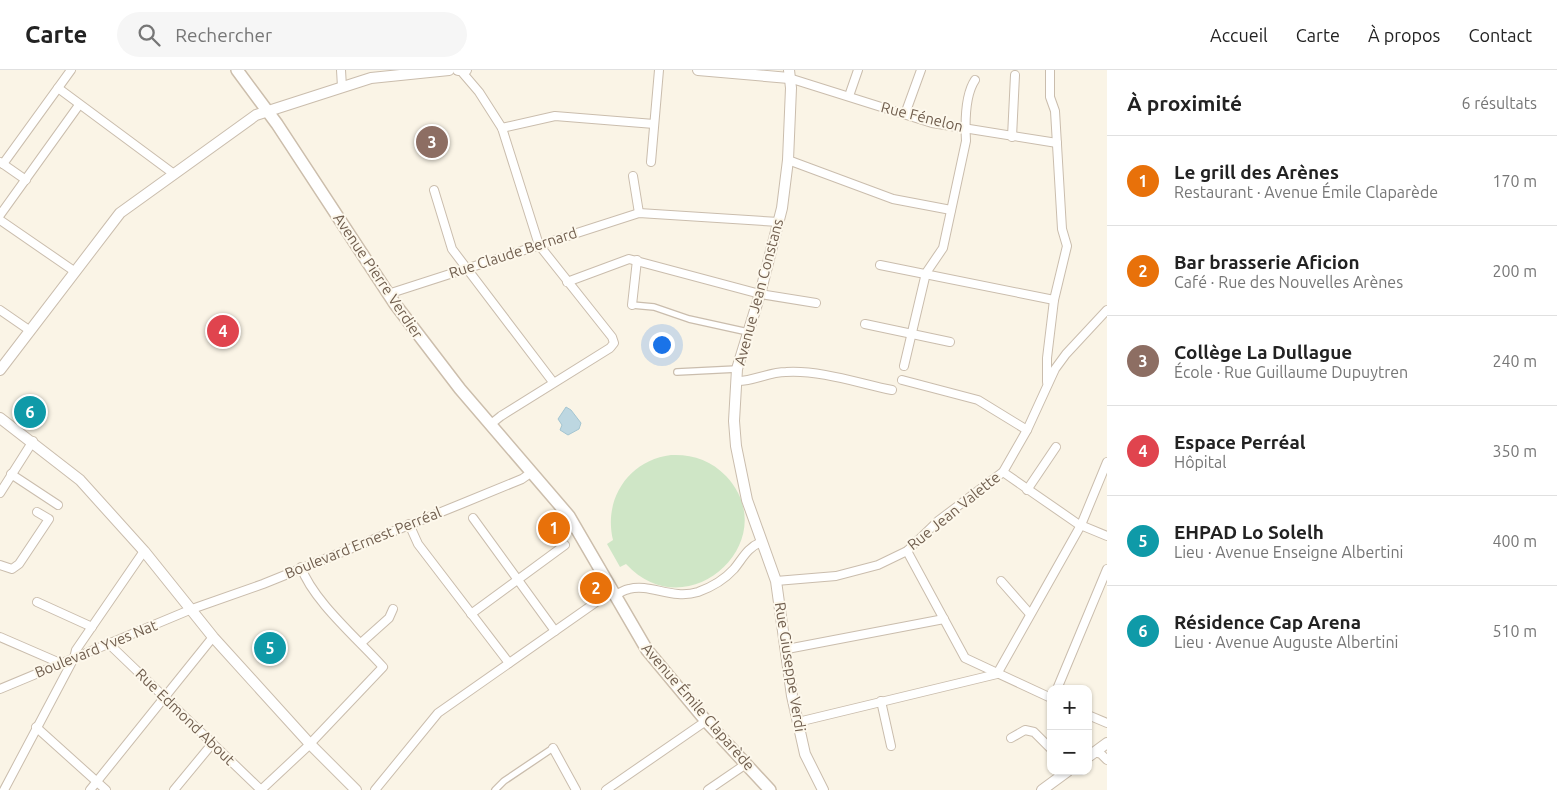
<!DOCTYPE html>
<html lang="fr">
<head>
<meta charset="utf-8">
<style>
  :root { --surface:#fff; --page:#f6f6f6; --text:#222; --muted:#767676; --line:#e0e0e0; --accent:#734e3b }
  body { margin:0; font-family:Ubuntu,sans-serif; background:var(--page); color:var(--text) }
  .controls { position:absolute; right:15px; bottom:15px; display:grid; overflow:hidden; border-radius:10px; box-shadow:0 1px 4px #0004 }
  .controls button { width:45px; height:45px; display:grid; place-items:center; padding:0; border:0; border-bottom:1px solid var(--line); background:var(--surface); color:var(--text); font:25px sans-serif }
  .you { position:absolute; left:661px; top:274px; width:18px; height:18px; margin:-12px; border:4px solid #fff; border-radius:50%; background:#1a73e8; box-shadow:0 0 0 8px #1a73e833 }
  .badge { display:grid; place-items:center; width:32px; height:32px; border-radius:50%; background:var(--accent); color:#fff; font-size:16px; font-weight:700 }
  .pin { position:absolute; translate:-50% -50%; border:2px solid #fff; box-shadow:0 1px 5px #0006 }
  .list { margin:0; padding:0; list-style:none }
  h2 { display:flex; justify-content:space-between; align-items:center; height:65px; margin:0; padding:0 20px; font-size:21px }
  h2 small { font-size:16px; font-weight:400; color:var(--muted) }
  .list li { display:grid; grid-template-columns:32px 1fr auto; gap:15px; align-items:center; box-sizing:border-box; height:90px; padding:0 20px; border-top:1px solid var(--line) }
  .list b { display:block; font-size:19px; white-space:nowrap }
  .list p { margin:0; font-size:16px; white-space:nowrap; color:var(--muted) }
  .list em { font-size:16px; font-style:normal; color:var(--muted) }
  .icon { flex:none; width:28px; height:28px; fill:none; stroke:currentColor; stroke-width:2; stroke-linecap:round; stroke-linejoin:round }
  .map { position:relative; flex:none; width:1107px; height:720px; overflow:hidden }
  header { display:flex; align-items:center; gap:30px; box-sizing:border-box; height:70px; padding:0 25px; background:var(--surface); border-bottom:1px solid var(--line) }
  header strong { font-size:24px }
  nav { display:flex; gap:28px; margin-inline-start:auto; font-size:18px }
  .search { width:350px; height:45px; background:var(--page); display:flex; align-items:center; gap:12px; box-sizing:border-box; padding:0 18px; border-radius:28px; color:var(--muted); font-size:19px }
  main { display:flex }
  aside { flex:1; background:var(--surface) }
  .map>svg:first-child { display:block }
  .green { fill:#cfe6c6 }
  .water { fill:#bdd7e1; stroke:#a4c5d1 }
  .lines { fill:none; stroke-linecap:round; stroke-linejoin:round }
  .pedestrian-casing { stroke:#cabdad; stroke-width:8 }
  .minor-casing { stroke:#cabdad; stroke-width:10 }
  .tertiary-casing { stroke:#cabdad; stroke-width:12 }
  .secondary-casing { stroke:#ccbeac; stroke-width:14 }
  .pedestrian { stroke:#fff; stroke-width:5.5 }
  .minor { stroke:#fff; stroke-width:8 }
  .tertiary { stroke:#fff; stroke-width:10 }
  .secondary { stroke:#fff; stroke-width:11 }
  .labels { text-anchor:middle; stroke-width:4; stroke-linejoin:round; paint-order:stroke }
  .street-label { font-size:15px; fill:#705e4e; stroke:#fdf8ec }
</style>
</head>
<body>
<header>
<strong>Carte</strong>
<div class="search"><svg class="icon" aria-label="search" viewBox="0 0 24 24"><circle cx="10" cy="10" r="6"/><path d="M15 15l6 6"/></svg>Rechercher</div>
<nav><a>Accueil</a><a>Carte</a><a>À propos</a><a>Contact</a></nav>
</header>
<main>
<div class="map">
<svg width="1107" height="720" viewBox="0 0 1107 720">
  <rect width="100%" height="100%" fill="#faf4e6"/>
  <path class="green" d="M671,385C692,384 711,390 726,406C786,470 688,561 626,494L620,497L607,474L613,470C603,429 629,390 671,385Z"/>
  <path class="water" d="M566,337L571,340L581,353L579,359L568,365L560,360L562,355L558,349Z"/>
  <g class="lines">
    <g class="pedestrian-casing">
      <g id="pedestrian">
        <path d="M632,235L654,237L689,249L748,262"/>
        <path d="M677,302L737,299"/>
        <path d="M495,720L504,711L553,678"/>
      </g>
    </g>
    <g class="minor-casing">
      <g id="minor">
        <path d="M341,0L342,17"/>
        <path d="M461,1L479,22L502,58L539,175L612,267L614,273L610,278L501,346L491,354"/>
        <path d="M789,8L932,53L1057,73"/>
        <path d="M58,18L174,104"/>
        <path d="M849,26L858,0"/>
        <path d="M905,44L921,0"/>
        <path d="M502,58L555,46L654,54"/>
        <path d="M1012,67L1015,5"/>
        <path d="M788,90L893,129L951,140"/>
        <path d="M0,92L3,94L71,0"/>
        <path d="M651,92L659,0"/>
        <path d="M3,94L26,110"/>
        <path d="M633,106L639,143"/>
        <path d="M434,120L452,179L553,312"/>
        <path d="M0,145L79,35"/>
        <path d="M0,150L74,201"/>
        <path d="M880,195L1054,230"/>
        <path d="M567,212L629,189L760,224L816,233"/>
        <path d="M388,224L639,143L779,152"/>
        <path d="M632,235L637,190"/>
        <path d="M0,240L29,260"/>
        <path d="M865,254L950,272"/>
        <path d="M904,296L926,203L943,178L966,71C965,53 965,25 975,10"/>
        <path d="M902,310L978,330L1027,360"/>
        <path d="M738,311C754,311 769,302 786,302C821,300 858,313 892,320"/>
        <path d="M1047,312V288L1054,230L1067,176L1062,159L1055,41L1050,27V0"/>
        <path d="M1003,402L1078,454L1107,466"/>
        <path d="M11,404L58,435"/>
        <path d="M1027,420L1056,377"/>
        <path d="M0,423L33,371"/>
        <path d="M473,448L555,561"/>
        <path d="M409,454L418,474L509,593"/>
        <path d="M907,481L965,588L1051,628"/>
        <path d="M0,495L12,499L19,494L49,449L37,442"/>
        <path d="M776,511L836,506L878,495L907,481L938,451L1003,402L1027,360L1055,299L1066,284L1107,240"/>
        <path d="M1001,511L1030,544"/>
        <path d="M615,526C619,523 624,520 629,519C650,513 672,530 698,522C712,517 724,510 734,499C743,488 747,478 761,472"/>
        <path d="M37,532L92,557"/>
        <path d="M471,544L565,475"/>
        <path d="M0,567L60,593"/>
        <path d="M361,573L389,548L393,539"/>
        <path d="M109,574L261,720"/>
        <path d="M787,579L944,549"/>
        <path d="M0,619L192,539L263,514L461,434L522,409L532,402"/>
        <path d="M1057,619L1107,499"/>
        <path d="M881,631L891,676"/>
        <path d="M1088,645L1107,653"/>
        <path d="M798,652L997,604L1081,455L1107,392"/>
        <path d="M36,657L106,720"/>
        <path d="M1011,668L1025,660L1034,662L1051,679"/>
        <path d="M553,678L576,720"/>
        <path d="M1094,682L1101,684L1107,690"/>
        <path d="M4,720L74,588L76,580L144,481"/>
        <path d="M90,720L213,567"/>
        <path d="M174,720L212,674"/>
        <path d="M261,720L307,677L383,597C358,569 313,531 301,497"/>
        <path d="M375,720L438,643L612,521"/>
        <path d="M606,720L706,651"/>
        <path d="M708,720L746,694"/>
      </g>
    </g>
    <g class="tertiary-casing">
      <g id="tertiary">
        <path d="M458,0H466"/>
        <path d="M698,0L789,8"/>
        <path d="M789,0L791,18L788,90L782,138L760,224L737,299L734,351L736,376L747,430L776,511L792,626L805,684L823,720"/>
        <path d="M0,300L120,143L256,45L371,8L449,0"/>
        <path d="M0,348L80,410L144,481L213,567L310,674L356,720"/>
        <path d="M1088,687L1107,673"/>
        <path d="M1042,720L1068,701"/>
      </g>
    </g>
    <g class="secondary-casing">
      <path id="secondary" d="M237,0L277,54L395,234L460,319L569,446L647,580L706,651L770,720"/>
    </g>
    <use href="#pedestrian" class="pedestrian"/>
    <use href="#minor" class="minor"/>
    <use href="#tertiary" class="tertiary"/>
    <use href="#secondary" class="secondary"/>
  </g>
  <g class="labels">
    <g class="street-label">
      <text transform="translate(922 47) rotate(14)" y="5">Rue Fénelon</text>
      <text transform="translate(513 183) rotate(-18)" y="5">Rue Claude Bernard</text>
      <text transform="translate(378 206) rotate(56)" y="5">Avenue Pierre Verdier</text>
      <text transform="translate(759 222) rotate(-75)" y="5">Avenue Jean Constans</text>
      <text transform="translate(954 441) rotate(-39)" y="5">Rue Jean Valette</text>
      <text transform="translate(363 473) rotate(-22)" y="5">Boulevard Ernest Perréal</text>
      <text transform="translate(96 579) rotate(-22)" y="5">Boulevard Yves Nat</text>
      <text transform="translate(790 597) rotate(81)" y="5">Rue Giuseppe Verdi</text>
      <text transform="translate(698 637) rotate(49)" y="5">Avenue Émile Claparède</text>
      <text transform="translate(185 647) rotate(44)" y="5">Rue Edmond About</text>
    </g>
  </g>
</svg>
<div class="controls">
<button>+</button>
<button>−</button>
</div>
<div class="you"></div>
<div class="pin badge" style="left:554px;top:458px;background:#e8710a">1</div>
<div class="pin badge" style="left:596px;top:518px;background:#e8710a">2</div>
<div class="pin badge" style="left:432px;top:72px;background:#8d6e63">3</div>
<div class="pin badge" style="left:223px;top:261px;background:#e0444e">4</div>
<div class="pin badge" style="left:270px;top:578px;background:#0f9aa8">5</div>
<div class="pin badge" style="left:30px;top:342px;background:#0f9aa8">6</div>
</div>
<aside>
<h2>À proximité<small>6 résultats</small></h2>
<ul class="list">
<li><span class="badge" style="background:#e8710a">1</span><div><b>Le grill des Arènes</b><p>Restaurant · Avenue Émile Claparède</p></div><em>170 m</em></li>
<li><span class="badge" style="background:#e8710a">2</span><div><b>Bar brasserie Aficion</b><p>Café · Rue des Nouvelles Arènes</p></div><em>200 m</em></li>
<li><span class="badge" style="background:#8d6e63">3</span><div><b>Collège La Dullague</b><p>École · Rue Guillaume Dupuytren</p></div><em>240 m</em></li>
<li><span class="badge" style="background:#e0444e">4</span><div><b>Espace Perréal</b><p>Hôpital</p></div><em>350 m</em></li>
<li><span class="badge" style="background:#0f9aa8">5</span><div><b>EHPAD Lo Solelh</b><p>Lieu · Avenue Enseigne Albertini</p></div><em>400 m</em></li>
<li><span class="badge" style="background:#0f9aa8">6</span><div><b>Résidence Cap Arena</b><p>Lieu · Avenue Auguste Albertini</p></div><em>510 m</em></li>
</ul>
</aside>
</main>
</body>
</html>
